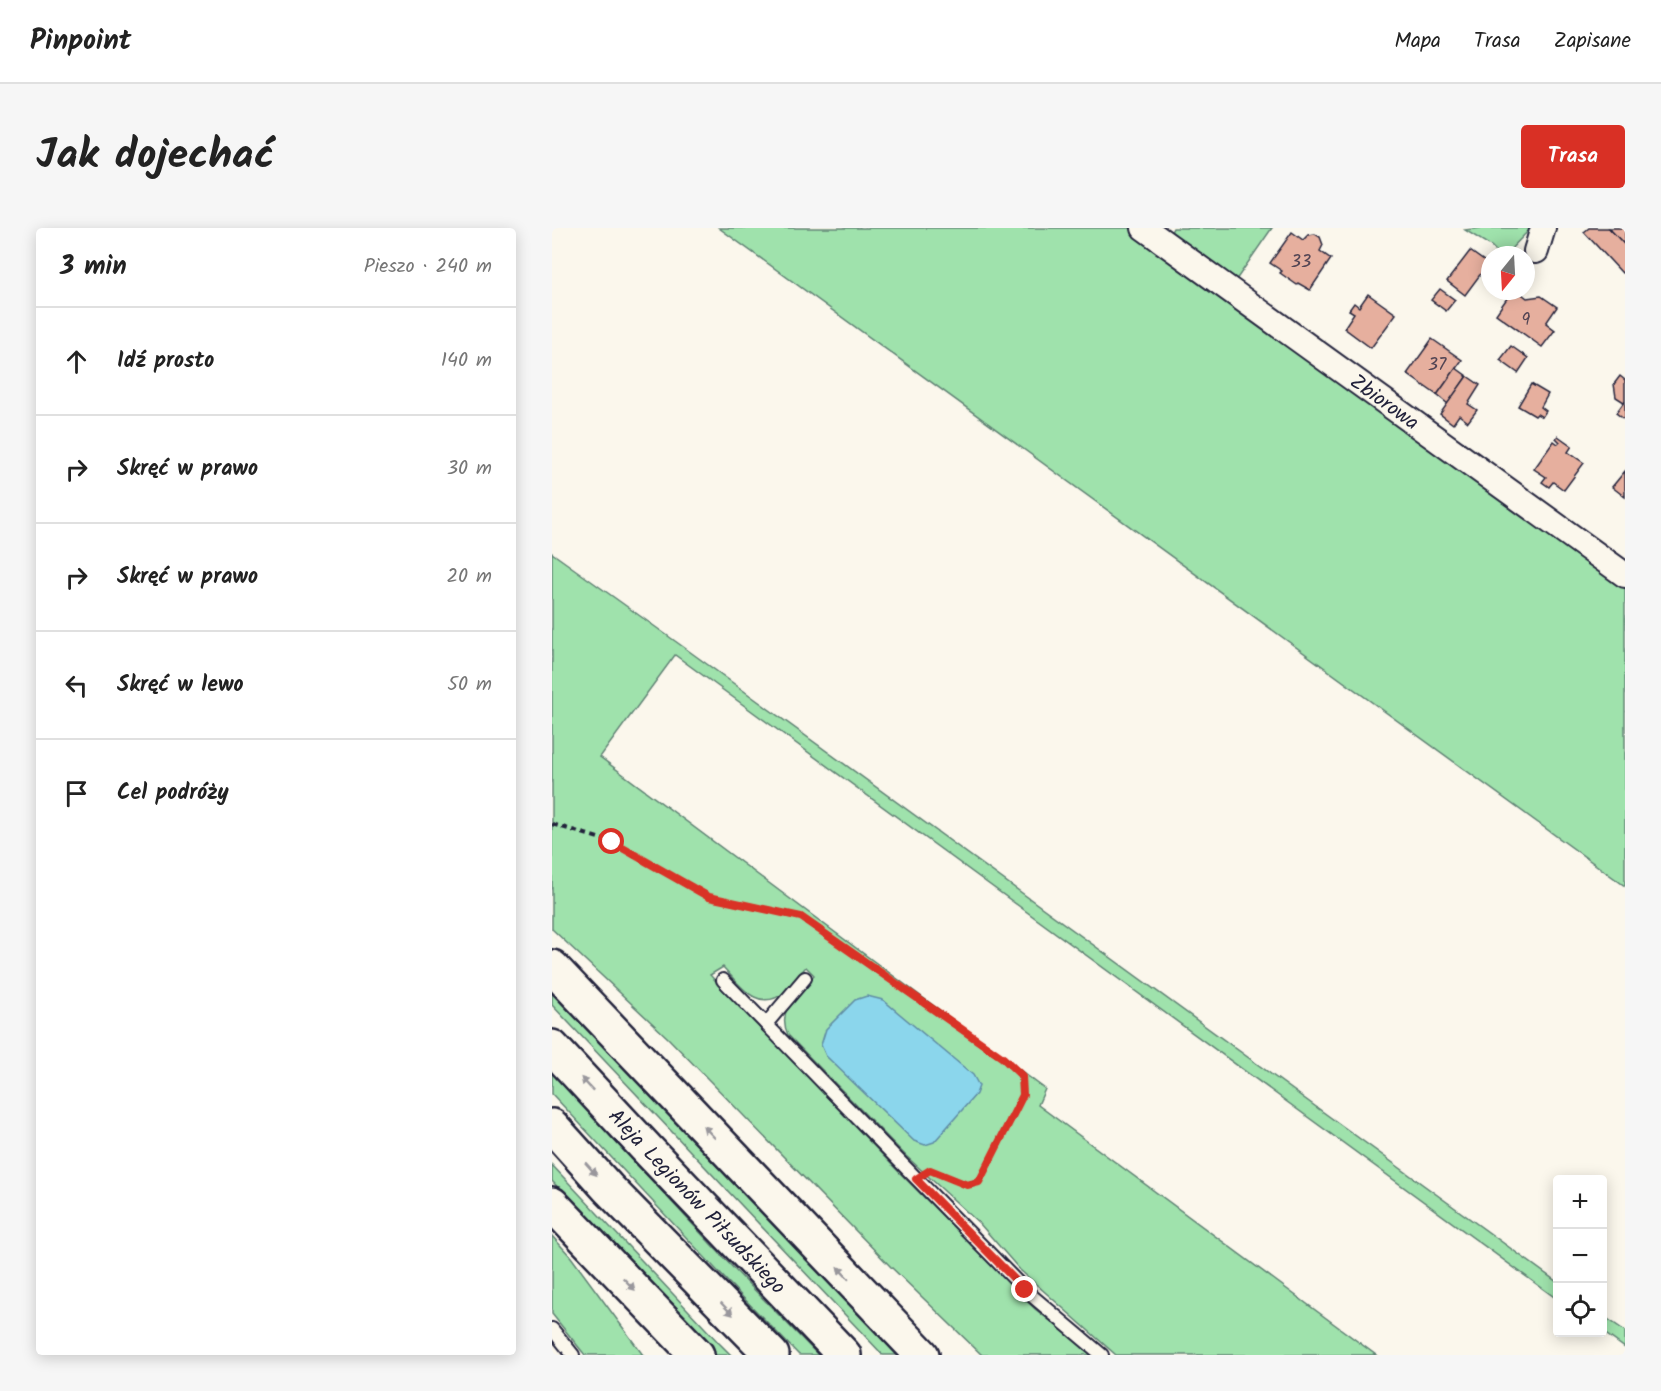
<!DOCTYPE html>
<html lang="pl">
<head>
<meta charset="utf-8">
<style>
  :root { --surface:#fff; --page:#f6f6f6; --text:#222; --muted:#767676; --line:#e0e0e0; --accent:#d93025 }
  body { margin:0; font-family:Kalam,sans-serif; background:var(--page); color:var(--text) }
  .controls { position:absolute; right:18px; bottom:18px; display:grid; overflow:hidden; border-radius:6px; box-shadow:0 3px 15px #0003 }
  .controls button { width:54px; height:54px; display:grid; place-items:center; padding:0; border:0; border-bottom:2px solid var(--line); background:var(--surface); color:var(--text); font:30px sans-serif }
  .compass { position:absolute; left:929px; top:18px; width:54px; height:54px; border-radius:50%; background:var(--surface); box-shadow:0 3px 15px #0003; rotate:198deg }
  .stop { position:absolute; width:18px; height:18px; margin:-14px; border:4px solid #d93025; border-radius:50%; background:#fff }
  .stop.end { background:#d93025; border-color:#fff; box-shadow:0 2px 6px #0008 }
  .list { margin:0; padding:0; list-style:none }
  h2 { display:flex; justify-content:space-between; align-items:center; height:78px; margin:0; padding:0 24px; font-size:26px }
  h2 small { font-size:20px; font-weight:400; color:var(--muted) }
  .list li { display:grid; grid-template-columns:39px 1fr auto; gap:18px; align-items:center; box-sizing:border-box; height:108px; padding:0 24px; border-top:2px solid var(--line) }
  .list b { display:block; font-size:22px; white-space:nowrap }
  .list em { font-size:20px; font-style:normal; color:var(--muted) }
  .icon { flex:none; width:33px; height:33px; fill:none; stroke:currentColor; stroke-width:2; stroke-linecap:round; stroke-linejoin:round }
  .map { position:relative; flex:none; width:1073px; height:1127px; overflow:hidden; border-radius:6px }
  header { display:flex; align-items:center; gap:36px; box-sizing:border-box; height:84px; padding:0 30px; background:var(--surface); border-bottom:2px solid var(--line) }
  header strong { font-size:28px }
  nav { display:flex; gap:33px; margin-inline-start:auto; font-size:21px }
  .intro { display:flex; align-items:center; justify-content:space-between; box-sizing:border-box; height:144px; padding:0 36px }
  h1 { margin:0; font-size:42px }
  .button { padding:15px 27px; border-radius:6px; background:var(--accent); color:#fff; font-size:21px; font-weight:700 }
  main { display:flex; gap:36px; padding:0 36px }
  aside { flex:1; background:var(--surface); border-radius:6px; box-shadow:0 3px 15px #0003 }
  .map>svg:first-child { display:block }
  .green { fill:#9fe2ac; stroke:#608274; stroke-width:1.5 }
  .water { fill:#8bd6ec; stroke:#618ea5; stroke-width:1.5 }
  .building { fill:#e6af9e; stroke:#22223b; stroke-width:1.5 }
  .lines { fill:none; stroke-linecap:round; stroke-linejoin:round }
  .lane-casing { stroke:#22223b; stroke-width:16 }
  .street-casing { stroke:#22223b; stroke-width:28 }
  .highway-casing { stroke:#22223b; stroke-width:38 }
  .path { stroke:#22223b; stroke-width:4; stroke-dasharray:6 4.5; stroke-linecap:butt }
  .lane { stroke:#fbf7ec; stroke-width:12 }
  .street { stroke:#fbf7ec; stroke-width:24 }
  .highway { stroke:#fbf7ec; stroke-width:33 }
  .oneway { fill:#99979c }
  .route { stroke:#d93025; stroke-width:8 }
  .labels { text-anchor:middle; stroke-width:4.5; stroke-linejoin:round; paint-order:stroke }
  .number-label { font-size:18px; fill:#534554 }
  .street-label { font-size:21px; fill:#22223b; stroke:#fbf7ec }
</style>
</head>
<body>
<header>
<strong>Pinpoint</strong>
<nav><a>Mapa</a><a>Trasa</a><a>Zapisane</a></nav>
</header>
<div class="intro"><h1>Jak dojechać</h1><a class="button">Trasa</a></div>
<main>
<aside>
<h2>3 min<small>Pieszo · 240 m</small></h2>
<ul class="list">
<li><svg class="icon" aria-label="ahead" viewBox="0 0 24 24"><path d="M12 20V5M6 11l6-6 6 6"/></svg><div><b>Idź prosto</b></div><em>140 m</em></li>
<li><svg class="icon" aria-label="right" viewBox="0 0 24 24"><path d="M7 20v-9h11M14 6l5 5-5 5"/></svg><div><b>Skręć w prawo</b></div><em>30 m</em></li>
<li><svg class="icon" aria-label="right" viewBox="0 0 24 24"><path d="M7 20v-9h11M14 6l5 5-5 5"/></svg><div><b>Skręć w prawo</b></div><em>20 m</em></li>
<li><svg class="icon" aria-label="left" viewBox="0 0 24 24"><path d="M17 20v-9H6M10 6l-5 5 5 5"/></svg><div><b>Skręć w lewo</b></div><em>50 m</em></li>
<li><svg class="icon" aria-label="arrive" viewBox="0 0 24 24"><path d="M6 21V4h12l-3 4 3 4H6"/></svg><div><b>Cel podróży</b></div></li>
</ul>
</aside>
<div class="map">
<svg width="1073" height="1127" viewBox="0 0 1073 1127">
  <rect width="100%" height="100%" fill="#fbf7ec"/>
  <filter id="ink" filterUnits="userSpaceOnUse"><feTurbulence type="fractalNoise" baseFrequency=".0167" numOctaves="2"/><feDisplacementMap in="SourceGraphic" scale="12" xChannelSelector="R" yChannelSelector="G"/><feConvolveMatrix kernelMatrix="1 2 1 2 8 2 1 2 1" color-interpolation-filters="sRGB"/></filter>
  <g filter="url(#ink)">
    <g class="green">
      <path d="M167,0H579L1073,360V658Z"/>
      <path d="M621,0H720L684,52L619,4Z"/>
      <path d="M929,0H979L953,27H948L939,18L913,2Z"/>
      <path d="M0,325L130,418L1005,1054V1071L123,427L48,529L493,861L486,877L824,1127H564L468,1042L428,996L354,928L236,807C224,781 246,765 262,747L254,739C247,746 241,757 233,764C206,786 188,757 171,739L158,747L343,940L483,1081L542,1127H430L339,1039L116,810L0,701Z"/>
      <path d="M0,761L347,1127H331L0,777Z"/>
      <path d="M0,845L184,1043L266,1127H247L175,1053L0,866Z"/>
      <path d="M0,937L167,1115L179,1127H164L0,953Z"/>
      <path d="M0,1008L19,1029L91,1127H33L0,1086Z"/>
      <path d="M1050,1087L1073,1103V1120L1051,1104Z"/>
    </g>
    <path class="water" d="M315,768L331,772L421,847L427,858L424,866L382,914L373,917L362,913L274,828L269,817L274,801L303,772Z"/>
    <g class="building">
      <path d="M1037,0H1057L1073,17V43L1070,45L1032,4Z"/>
      <path d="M1057,0H1073V17Z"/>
      <path d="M740,4L751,12L756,7L763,6L768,9L771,17L768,23L779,31L758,62L746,55L745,57L728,45L730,43L718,35Z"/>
      <path d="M918,23L936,36L913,67L895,53Z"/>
      <path d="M888,61L903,72L894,83L879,72Z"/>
      <path d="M960,63H966L975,70L989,68L1005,79L994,95L1003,102L990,119L944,86Z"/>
      <path d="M816,66L844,86L819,120L792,100L802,85L797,82L802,75L807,79Z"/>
      <path d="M880,111L910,132L885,167L855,146Z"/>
      <path d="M959,118L976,130L966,145L948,132Z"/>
      <path d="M904,140L915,148L896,176L885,167Z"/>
      <path d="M915,148L928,157L916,176L925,182L916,194L907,187L901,196L888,186Z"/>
      <path d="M1068,148L1073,152V192L1064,185L1072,174L1064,169L1062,156Z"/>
      <path d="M979,156L996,166L989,179L994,183L990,189L985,186L983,188L966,178Z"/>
      <path d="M1006,208L1020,218L1016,224L1032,235L1012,262L1001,254L997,259L990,254L994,249L982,241L1002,213L1006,216L1008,214L1004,210Z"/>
      <path d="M1073,243V269L1060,259Z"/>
    </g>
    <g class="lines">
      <g class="lane-casing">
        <g id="lane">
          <path d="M171,752L473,1062L550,1127"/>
          <path d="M214,796L253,750"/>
          <path d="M0,1101L21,1127"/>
        </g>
      </g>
      <g class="street-casing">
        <g id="street">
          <path id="s1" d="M592,0L1073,347"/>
          <path d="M984,23L991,0"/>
        </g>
      </g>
      <g class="highway-casing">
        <g id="highway">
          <path d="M0,739L370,1127"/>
          <path id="s2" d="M0,819L96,922L292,1127"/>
          <path d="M0,898L56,960L220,1127"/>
          <path d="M0,976L145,1127"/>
        </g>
      </g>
      <path class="path" d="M0,596L60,614L157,669L249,689L451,830L470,848L471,867L427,954L415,957L383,944"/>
      <use href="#lane" class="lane"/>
      <use href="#street" class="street"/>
      <use href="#highway" class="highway"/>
    </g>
    <defs><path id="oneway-solid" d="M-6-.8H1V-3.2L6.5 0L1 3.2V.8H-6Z" transform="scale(1.5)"/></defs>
    <g class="oneway">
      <use href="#oneway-solid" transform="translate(35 856) rotate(-133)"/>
      <use href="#oneway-solid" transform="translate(157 904) rotate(-134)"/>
      <use href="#oneway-solid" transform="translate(39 941) rotate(48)"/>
      <use href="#oneway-solid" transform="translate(291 1045) rotate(-133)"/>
      <use href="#oneway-solid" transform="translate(77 1056) rotate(46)"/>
      <use href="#oneway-solid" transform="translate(175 1081) rotate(46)"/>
    </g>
  </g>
  <g class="lines" filter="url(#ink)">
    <path class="route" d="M60,614L157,669L249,689L451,830L470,848L471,867L427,954L415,957L378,942L364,951L473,1062"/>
  </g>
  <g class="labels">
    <g class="number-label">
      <text x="749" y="39">33</text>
      <text x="974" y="97">9</text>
      <text x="885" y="142">37</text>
    </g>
    <g class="street-label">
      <text dy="7" stroke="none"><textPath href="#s1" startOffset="297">Zbiorowa</textPath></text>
      <text dy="7" stroke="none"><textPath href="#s2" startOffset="212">Aleja Legionów Piłsudskiego</textPath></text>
    </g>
  </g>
</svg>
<div class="controls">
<button>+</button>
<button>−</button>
<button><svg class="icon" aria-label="locate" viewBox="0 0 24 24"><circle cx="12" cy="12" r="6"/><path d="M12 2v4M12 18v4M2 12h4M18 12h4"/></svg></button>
</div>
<svg class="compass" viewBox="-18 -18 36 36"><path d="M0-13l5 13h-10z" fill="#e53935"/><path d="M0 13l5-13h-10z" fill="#767676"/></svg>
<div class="stop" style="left:60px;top:614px"></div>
<div class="stop end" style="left:473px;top:1062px"></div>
</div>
</main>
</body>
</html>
